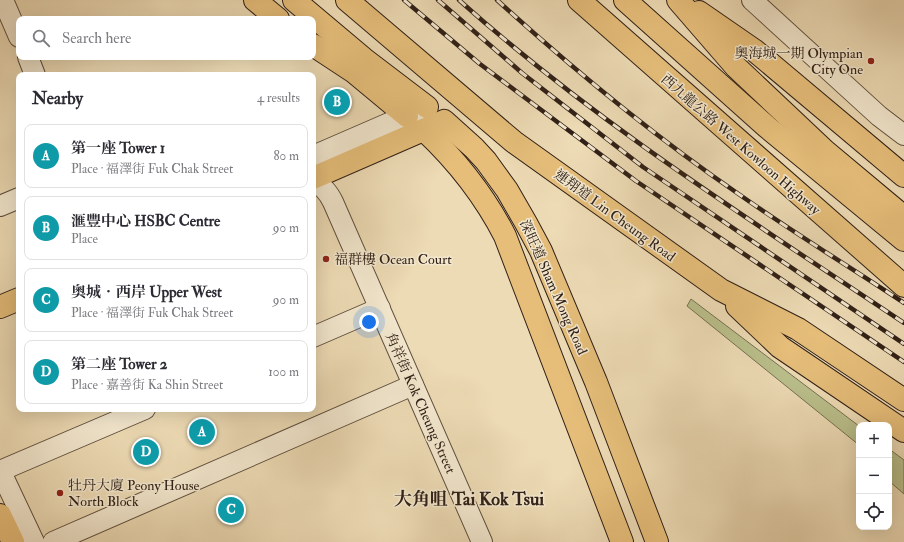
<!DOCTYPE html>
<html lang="en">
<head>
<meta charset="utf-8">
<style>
  :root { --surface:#fff; --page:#f2f2f3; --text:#2b2b33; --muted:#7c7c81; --line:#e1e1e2; --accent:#0b8043 }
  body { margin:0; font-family:"IM FELL Double Pica","Noto Serif TC",serif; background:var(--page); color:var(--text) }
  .controls { position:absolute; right:12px; bottom:12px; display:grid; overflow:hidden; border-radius:8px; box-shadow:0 4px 16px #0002 }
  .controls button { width:36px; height:36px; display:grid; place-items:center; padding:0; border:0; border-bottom:1px solid var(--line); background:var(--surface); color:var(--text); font:20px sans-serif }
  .you { position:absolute; left:369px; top:322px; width:14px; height:14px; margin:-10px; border:3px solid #fff; border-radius:50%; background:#1a73e8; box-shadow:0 0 0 6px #1a73e833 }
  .badge { display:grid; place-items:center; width:26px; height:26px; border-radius:50%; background:var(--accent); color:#fff; font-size:13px; font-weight:700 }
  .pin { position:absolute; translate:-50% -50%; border:2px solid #fff; box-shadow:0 1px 4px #0006 }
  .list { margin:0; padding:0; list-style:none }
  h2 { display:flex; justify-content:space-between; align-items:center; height:52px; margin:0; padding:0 16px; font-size:17px }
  h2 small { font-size:13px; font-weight:400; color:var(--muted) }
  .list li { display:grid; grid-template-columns:26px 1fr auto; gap:12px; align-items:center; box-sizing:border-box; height:64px; margin:0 8px 8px; padding:0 8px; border:1px solid var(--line); border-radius:8px }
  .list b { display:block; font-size:15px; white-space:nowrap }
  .list p { margin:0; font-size:13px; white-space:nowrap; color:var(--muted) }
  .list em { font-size:13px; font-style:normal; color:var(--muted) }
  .icon { flex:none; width:22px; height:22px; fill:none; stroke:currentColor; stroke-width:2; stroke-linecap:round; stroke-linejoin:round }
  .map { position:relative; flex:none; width:904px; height:542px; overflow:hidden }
  .search { position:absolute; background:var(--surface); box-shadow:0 4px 16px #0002; left:16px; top:16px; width:300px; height:44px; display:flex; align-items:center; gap:10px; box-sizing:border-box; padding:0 14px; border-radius:8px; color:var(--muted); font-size:15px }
  .panel { position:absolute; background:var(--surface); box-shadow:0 4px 16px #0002; left:16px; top:72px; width:300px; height:340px; border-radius:8px }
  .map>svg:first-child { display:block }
  .green { fill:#bac08c; stroke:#757052 }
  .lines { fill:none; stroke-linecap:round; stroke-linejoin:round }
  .minor-casing { stroke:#5f4f3e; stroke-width:22 }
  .major-casing { stroke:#302017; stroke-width:24 }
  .highway-casing { stroke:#302017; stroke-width:24 }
  .minor { stroke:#f3e8cf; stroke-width:20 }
  .major { stroke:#e6be7a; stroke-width:22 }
  .highway { stroke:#e6be7a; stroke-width:22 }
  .rail-casing { stroke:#302017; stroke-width:4.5 }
  .rail { stroke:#f3e8cf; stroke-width:3; stroke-dasharray:9; stroke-linecap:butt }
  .poi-dot { fill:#8f2418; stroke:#f3e8cf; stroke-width:1.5 }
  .labels { text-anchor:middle; stroke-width:3; stroke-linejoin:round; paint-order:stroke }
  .poi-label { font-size:14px; fill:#302017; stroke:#f3e8cf; text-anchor:start }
  .street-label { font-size:14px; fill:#302017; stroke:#f3e8cf }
  .district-label { font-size:18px; font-weight:bold; fill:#302017; stroke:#f3e8cf }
</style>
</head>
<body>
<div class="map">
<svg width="904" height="542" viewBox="0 0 904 542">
  <rect width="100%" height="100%" fill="#eddbb5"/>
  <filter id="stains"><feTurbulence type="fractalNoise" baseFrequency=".005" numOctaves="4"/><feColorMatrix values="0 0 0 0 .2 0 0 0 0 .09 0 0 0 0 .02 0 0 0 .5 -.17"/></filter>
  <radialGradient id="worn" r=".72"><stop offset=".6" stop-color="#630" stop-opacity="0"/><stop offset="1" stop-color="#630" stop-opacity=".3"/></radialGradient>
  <g class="green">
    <path d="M691,299L859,426V445L687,306Z"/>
    <path d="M889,449L904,460V494L889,481Z"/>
  </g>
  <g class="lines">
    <g class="minor-casing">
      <g id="minor">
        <path d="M3,0L19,37"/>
        <path d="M752,0L879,116L904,135"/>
        <path d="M28,57L35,75"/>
        <path d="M313,156L419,110"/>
        <path d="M313,182C323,186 328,192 333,202L482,542"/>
        <path d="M0,206L19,198"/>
        <path d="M313,337L380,308"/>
        <path d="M0,470L34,542"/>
        <path d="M0,471L145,409"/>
        <path d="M53,542L413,385"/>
      </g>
    </g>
    <g class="major-casing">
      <g id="major">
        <path d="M255,0L278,19"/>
        <path d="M294,0L364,59L427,107"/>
        <path d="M313,45L354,72L407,116"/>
        <path d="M424,130C457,161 484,195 505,236L622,542"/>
        <path d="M313,178L444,121L474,148L486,161L507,190L526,223L541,251L596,382L657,542"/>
        <path d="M0,307L19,299"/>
      </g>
    </g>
    <g class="highway-casing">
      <g id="highway">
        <path d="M347,0L514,142L721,290L798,329L904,400"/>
        <path d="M579,0L904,286"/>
        <path d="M625,0L767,127L904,240"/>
        <path d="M678,0L736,67L825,151L904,217"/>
        <path d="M699,12L754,50L904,176"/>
        <path d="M737,306L780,347L904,431"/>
        <path d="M0,515L13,542"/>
      </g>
    </g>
    <use href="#minor" class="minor"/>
    <use href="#major" class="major"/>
    <use href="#highway" class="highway"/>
    <g class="rail-casing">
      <g id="rail">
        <path d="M404,0L480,64L636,181L904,362"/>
        <path d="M438,0L522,73L643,167L904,344"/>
        <path d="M459,0C596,123 752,221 904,323"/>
        <path d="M497,0C574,70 654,136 740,195C794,233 850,267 904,303"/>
      </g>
    </g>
    <use href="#rail" class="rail"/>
  </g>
  <g class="poi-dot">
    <circle cx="871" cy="61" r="4"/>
    <circle cx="326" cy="259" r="4"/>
    <circle cx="60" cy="493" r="4"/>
  </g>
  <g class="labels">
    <g class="poi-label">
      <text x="863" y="58" text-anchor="end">奧海城一期 Olympian<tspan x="863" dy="16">City One</tspan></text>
      <text x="334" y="264">福群樓 Ocean Court</text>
      <text x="68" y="490">牡丹大廈 Peony House<tspan x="68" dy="16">North Block</tspan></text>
    </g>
    <g class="street-label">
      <text transform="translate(741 144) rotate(41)" y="5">西九龍公路 West Kowloon Highway</text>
      <text transform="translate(615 215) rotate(36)" y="5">連翔道 Lin Cheung Road</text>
      <text transform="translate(554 287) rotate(66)" y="5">深旺道 Sham Mong Road</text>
      <text transform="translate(421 403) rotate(66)" y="5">角祥街 Kok Cheung Street</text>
    </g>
    <g class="district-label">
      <text x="469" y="505">大角咀 Tai Kok Tsui</text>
    </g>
  </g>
  <rect width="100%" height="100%" filter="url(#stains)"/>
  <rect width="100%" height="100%" fill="url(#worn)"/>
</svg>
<div class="controls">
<button>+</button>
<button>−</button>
<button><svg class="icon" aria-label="locate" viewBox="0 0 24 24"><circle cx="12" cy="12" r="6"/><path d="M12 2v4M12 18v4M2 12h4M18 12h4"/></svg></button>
</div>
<div class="you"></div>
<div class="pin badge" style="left:202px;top:432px;background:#0f9aa8">A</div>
<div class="pin badge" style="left:337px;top:102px;background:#0f9aa8">B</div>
<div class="pin badge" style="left:231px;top:510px;background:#0f9aa8">C</div>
<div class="pin badge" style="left:146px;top:452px;background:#0f9aa8">D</div>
<div class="search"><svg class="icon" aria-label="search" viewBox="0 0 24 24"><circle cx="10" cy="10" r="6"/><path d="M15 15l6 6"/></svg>Search here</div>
<section class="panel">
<h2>Nearby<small>4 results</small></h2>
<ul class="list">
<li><span class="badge" style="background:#0f9aa8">A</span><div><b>第一座 Tower 1</b><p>Place · 福澤街 Fuk Chak Street</p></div><em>80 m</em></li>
<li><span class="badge" style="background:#0f9aa8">B</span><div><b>滙豐中心 HSBC Centre</b><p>Place</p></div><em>90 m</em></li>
<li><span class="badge" style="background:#0f9aa8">C</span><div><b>奧城．西岸 Upper West</b><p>Place · 福澤街 Fuk Chak Street</p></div><em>90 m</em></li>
<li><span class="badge" style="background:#0f9aa8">D</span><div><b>第二座 Tower 2</b><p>Place · 嘉善街 Ka Shin Street</p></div><em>100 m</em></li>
</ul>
</section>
</div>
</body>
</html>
